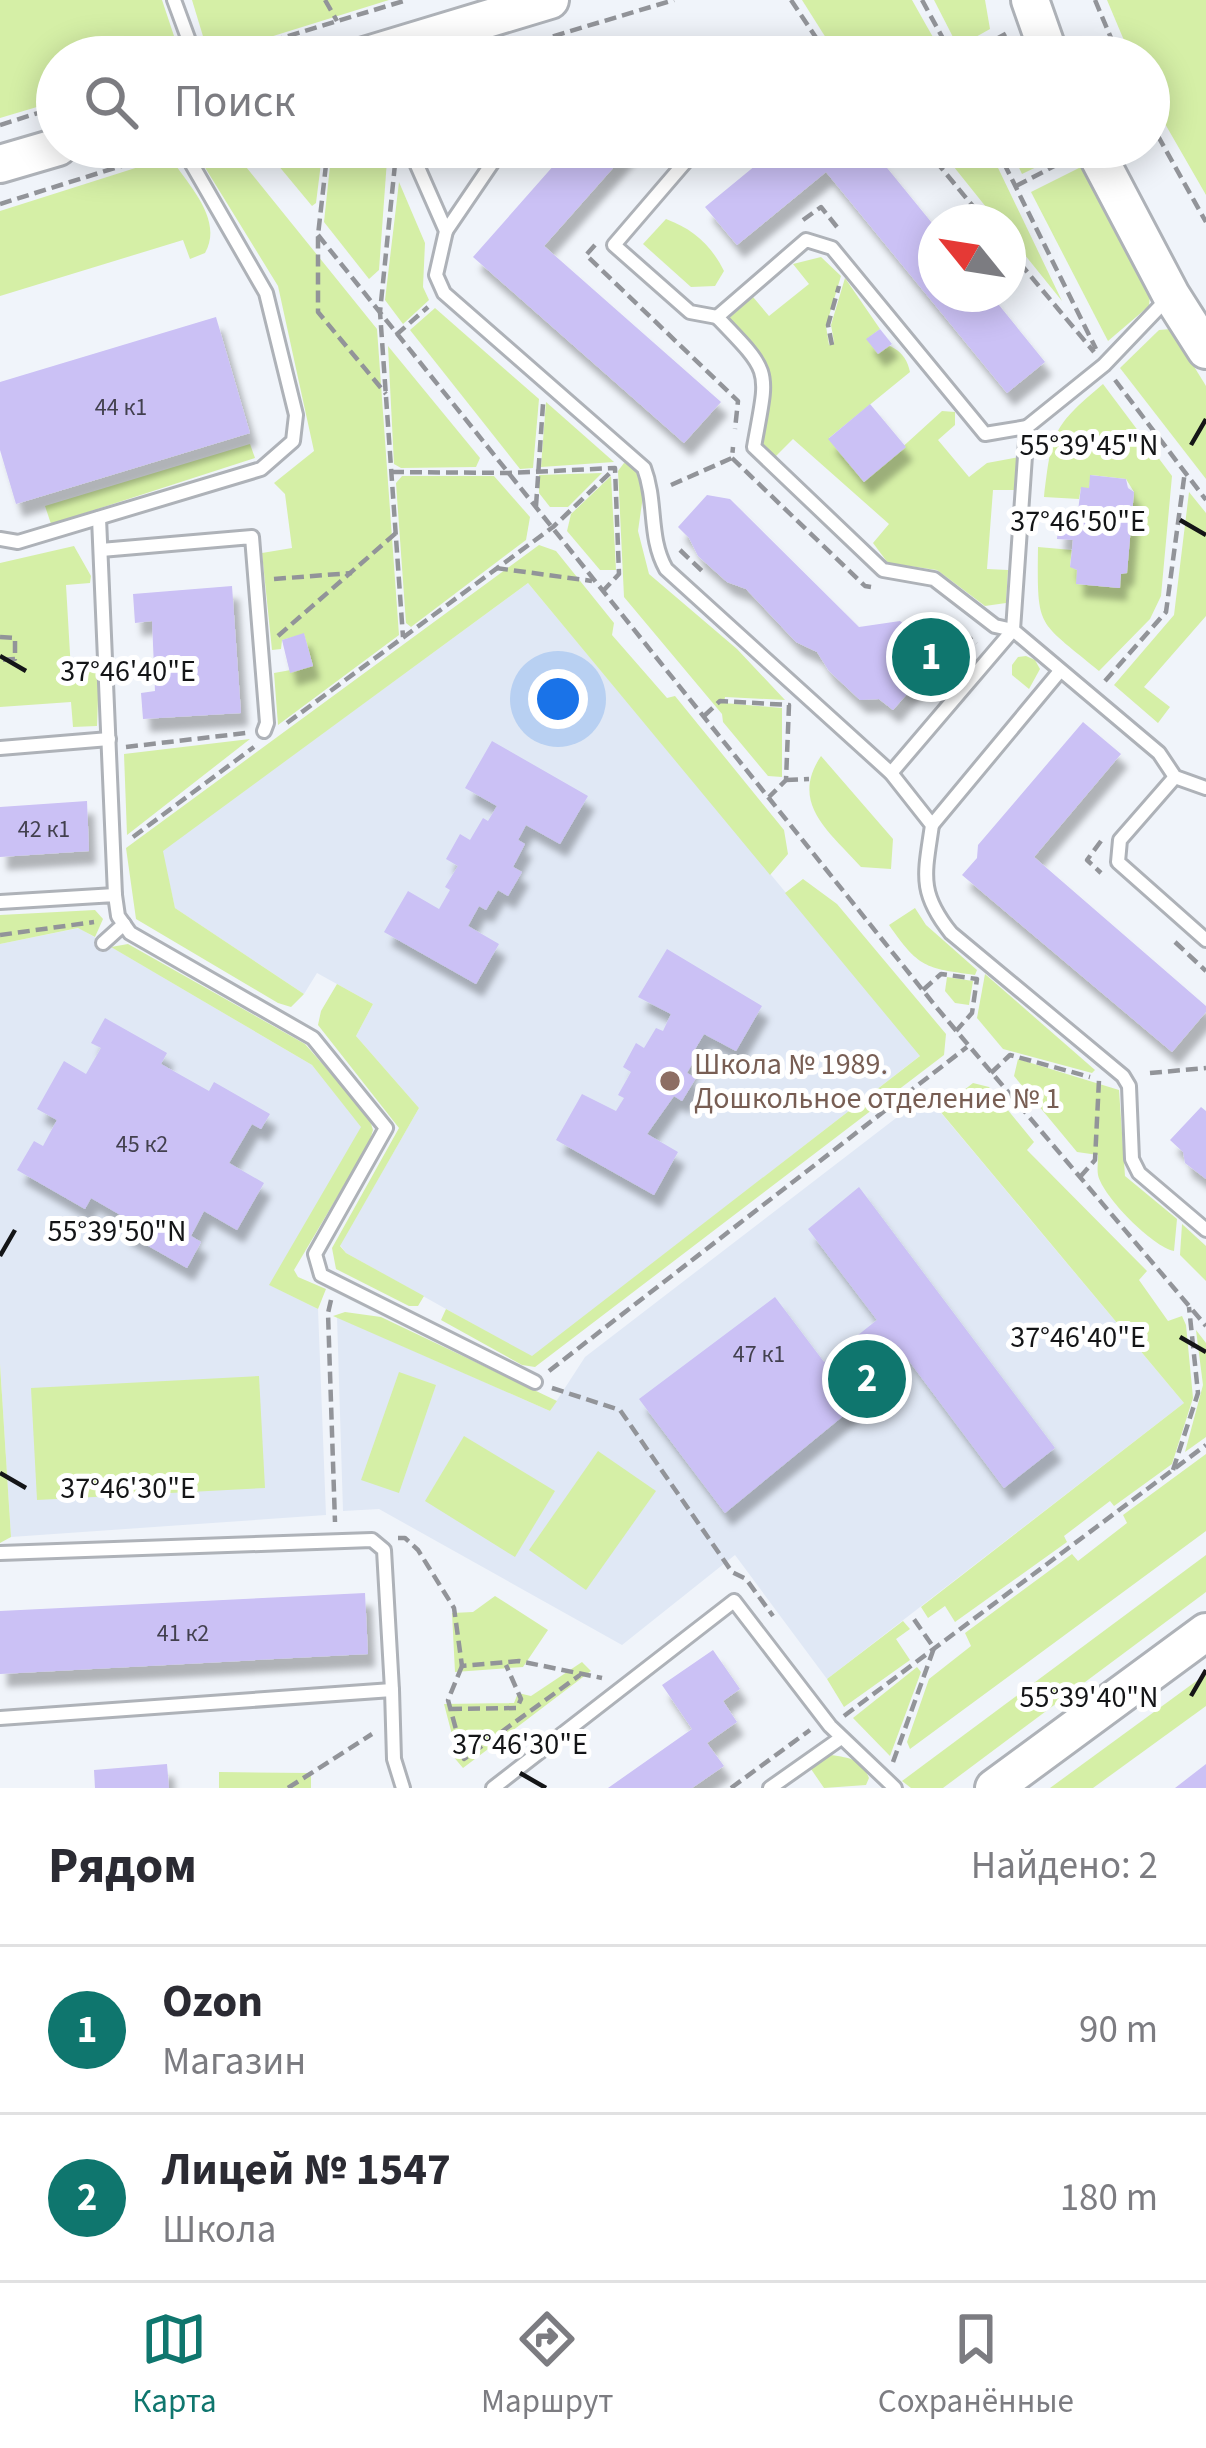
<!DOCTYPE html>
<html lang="ru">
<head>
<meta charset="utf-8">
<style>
  :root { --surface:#fff; --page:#f2f2f3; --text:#2b2b33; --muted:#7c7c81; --line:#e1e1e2; --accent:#0f766e }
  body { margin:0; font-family:"Source Sans 3",sans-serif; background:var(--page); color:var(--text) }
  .compass { position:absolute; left:918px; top:204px; width:108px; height:108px; border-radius:50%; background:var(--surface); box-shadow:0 6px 30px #0003; rotate:300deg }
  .you { position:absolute; left:558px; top:699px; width:42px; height:42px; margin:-30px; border:9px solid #fff; border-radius:50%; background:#1a73e8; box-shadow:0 0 0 18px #1a73e833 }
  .badge { display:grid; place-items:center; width:78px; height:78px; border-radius:50%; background:var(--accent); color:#fff; font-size:39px; font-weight:700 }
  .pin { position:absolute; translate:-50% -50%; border:6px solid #fff; box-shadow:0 3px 12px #0006 }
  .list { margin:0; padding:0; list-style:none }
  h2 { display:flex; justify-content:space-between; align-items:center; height:156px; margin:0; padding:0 48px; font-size:51px }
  h2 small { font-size:39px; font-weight:400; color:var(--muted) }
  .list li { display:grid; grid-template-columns:78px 1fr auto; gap:36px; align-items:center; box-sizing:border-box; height:168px; padding:0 48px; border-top:3px solid var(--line) }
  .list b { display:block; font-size:45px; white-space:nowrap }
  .list p { margin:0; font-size:39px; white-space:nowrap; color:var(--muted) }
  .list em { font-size:39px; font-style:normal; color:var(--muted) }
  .icon { flex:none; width:66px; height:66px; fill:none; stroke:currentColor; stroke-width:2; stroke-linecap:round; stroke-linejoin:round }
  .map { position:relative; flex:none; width:1206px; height:1788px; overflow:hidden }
  .search { position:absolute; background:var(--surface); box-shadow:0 6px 30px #0003; left:36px; right:36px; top:36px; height:132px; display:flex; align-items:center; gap:30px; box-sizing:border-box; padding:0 42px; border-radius:66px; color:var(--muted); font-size:45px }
  .sheet { height:492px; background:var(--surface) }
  nav { display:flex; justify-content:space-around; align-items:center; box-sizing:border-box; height:168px; border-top:3px solid var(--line); background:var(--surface); font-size:33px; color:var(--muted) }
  nav a { display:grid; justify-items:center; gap:6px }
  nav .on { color:var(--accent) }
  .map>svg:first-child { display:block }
  .built { fill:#e0e8f5 }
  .green { fill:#d5efa6 }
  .building { fill:#cbc1f5; filter:url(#shadow) }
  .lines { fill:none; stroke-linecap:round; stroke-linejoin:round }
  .lane-casing { stroke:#aeb2b8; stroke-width:18 }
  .secondary-casing { stroke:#aeb2b8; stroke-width:42 }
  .path { stroke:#929499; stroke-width:4.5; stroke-dasharray:12 6; stroke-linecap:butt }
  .lane { stroke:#fff; stroke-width:12 }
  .secondary { stroke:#fff; stroke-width:36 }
  .ticks { fill:none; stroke:#141517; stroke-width:4.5 }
  .education-dot { fill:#8d6e63; stroke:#fff; stroke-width:4.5 }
  .labels { text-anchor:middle; stroke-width:10; stroke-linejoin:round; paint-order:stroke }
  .number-label { font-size:24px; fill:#42404e }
  .education-label { font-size:30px; fill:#785e54; stroke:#fff; text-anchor:start }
  .ticks-label { font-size:30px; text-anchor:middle; fill:#141517; stroke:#fff; stroke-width:10; stroke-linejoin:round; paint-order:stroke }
</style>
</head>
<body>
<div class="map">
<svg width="1206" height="1788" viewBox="0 0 1206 1788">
  <defs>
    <filter id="shadow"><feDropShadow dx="7" dy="13" stdDeviation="3" flood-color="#0004"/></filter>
  </defs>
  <rect width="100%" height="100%" fill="#f0f4fa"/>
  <g class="built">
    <path d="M528,583L921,1055L532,1357L346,1253L340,1245L419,1108L356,1036L373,1004L317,973L304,994L175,908L162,851Z"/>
    <path d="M79,928L312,1065L362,1127L270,1285L318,1309L326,1515L11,1537L0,1364V944Z"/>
    <path d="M926,1095L1184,1403L827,1679L735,1555L622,1645L379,1509L343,1511L337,1317L550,1411L585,1357Z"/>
  </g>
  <g class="green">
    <path d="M0,0H162L181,57H57V101L0,118Z"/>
    <path d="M192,0H389L209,56Z"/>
    <path d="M802,0H912L943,55L838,57Z"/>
    <path d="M934,0H985L990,29L965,43L954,39Z"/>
    <path d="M1107,0H1206V195L1149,96V57H1131Z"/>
    <path d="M230,147L377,329L399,635L278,725L274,673L313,666L304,634L282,640L281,649L272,650L262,553L292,548L285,494L274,483L314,451L278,286L193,148Z"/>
    <path d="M263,147H323L316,203L312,206Z"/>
    <path d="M332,147H381L387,160L379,270L369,279L324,222Z"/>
    <path d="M938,147H988L1062,301L1008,234V222H998Z"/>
    <path d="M1009,147H1050L1055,158L1022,174Z"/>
    <path d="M170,157C188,185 224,219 205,253L190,259L183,240L0,296V211Z"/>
    <path d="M1081,167L1150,295L1149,306L1108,341L1031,192Z"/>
    <path d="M399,182L425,243L423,287L429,300L403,324L385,300Z"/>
    <path d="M666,219C693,229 711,245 724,271L715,286L691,287L643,244Z"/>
    <path d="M821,257L841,276L826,326L829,345L834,342L831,325L845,278L880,329L867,339C887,343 906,349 910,372L829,438L864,482L942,411L955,412V425L938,440L969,477L987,463L1019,457L1015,490H993L987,569L1008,570L1006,603L985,606L937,570L888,563L873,543L889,524L793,439L775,457L762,444C760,370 793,383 728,319L753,297L769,316L809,284L793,264Z"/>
    <path d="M435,308L539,399L533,468L520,469L410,330Z"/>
    <path d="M1171,329L1206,386V479L1120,368L1159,330Z"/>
    <path d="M388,346L480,458L476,467L401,468L394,464Z"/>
    <path d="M1103,384L1172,476L1161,596L1150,619L1099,671C1037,619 1037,631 1038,547L1072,550L1070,566L1077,570V584L1119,588L1121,574L1127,572L1134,492L1126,479L1091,475L1089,488H1081L1079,499L1044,497C1052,432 1052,427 1103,384Z"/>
    <path d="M546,402L614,462L541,467Z"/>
    <path d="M250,444L255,458L51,524L45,506Z"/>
    <path d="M624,463L634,465L644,489L638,531L649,574L737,649L785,700L725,697L724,703L782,708V777L768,776L723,722L722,714L624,597L618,471Z"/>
    <path d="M602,473L568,507H550L539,493V475Z"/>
    <path d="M402,476H494L530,517L526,540L411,627L406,623L396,483Z"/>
    <path d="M611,476L616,570H600L567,531L571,514Z"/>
    <path d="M1189,492L1206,513V616L1144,687L1170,707L1158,723L1114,685L1174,615Z"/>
    <path d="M539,545L556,551L614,623L612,635L667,698L675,696L784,830L788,854L770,875L528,583L163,851L175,908L304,994L291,1007L278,1003L136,919L126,848Z"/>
    <path d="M74,546L91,576L90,583L66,585L71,671L99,672L97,726L73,727L71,702L0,707V563Z"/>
    <path d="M1026,656L1035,660L1040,669L1029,689L1012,675V665L1018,657Z"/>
    <path d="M250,739L127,835L124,754Z"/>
    <path d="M821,756L893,839L891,869L861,867C830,832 789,804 821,756Z"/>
    <path d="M803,879L837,904L946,1034L944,1055L535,1367L522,1365L441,1320L446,1309L532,1356L920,1056L785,893Z"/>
    <path d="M915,908L926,925L977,970L975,975C925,968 919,968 889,925Z"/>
    <path d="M95,910L103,919L95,937L78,928L0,944V915Z"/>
    <path d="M128,944L305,1044L369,1117L373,1130L369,1143L294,1270L298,1277L326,1289L318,1309L269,1285L361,1127L312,1065L111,947Z"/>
    <path d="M985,974L1095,1070L1092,1073L1003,1049L977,1018Z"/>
    <path d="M947,977L973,981L969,1005L955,1003L945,991Z"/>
    <path d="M337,984L373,1004L356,1036L419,1108L340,1246L346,1253L424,1296L418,1306H409L336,1269L332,1248L399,1128L318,1025L321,1011Z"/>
    <path d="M1018,1059L1119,1090L1125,1176L1177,1219L1174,1251C1153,1247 1103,1197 1098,1175C1097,1169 1098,1162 1098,1155L1077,1152L1014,1076Z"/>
    <path d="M973,1083L989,1087L1034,1142L1027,1150L1147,1271L1139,1280L1168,1321L1182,1316L1186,1325L1193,1398L1172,1464L1114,1506L1110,1501L1064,1536L1067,1542L955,1622L945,1606L928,1618L921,1607L1184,1403L939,1110Z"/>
    <path d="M1182,1224L1206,1246V1281L1180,1255Z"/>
    <path d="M345,1312L381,1317L557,1401L550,1411L333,1316Z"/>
    <path d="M1196,1330L1206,1343V1437L1185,1452L1203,1385Z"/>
    <path d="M0,1364L11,1537L0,1543Z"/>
    <path d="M399,1372L436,1385L399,1493L361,1480Z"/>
    <path d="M259,1376L265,1488L37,1500L31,1388Z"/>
    <path d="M464,1436L555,1491L515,1557L425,1501Z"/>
    <path d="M598,1451L656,1491L586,1590L529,1550Z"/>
    <path d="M1206,1454V1531L910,1749L907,1742L929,1679L971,1646L965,1633L1072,1554L1078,1561L1127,1523L1123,1515Z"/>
    <path d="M1206,1555V1592L943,1788H911L902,1781Z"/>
    <path d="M495,1596L548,1630L523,1667L455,1672L452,1613L473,1612Z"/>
    <path d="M903,1621L910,1629L896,1639L910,1660L844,1707L827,1679Z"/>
    <path d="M582,1662L591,1671L463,1768L452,1755L456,1750L444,1704L514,1703L518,1693L531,1696Z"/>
    <path d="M917,1667L921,1672L890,1756L853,1718Z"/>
    <path d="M1206,1674V1706L1093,1788H1050Z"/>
    <path d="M831,1755C850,1758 862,1759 869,1778L866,1785L824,1788L811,1769Z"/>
    <path d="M219,1772L311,1773V1788H219Z"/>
  </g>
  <g class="building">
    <path d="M570,147L629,150L544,246L721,402L684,443L473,257Z"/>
    <path d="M778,147H804L807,151L813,147H846L853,156L870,147L936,228V294H990L1045,362L1007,393L826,172L737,245L705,207Z"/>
    <path d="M216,317L250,433L16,504L0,450V382Z"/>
    <path d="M880,329L892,344L878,354L866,339Z"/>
    <path d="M870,404L906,447L864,482L828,439Z"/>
    <path d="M1090,475L1126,479L1128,488L1134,492L1127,573L1121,574L1120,588L1076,584L1077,570L1070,567L1073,540L1057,539L1060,509L1078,511L1081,487L1089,488Z"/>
    <path d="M707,495L730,499L859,627L900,621L942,654L893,710L879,699L860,700L829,671L817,652L796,642L746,589L727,582L698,556L689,538L678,527Z"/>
    <path d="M232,586L241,713L143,719L141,693L155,691L152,621L135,623L133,594Z"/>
    <path d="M304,633L313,666L290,673L282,640Z"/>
    <path d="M1083,722L1121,754L1034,857L1206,1006V1012L1172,1052L962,875L977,858L978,845Z"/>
    <path d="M492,741L588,796L560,844L526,825L518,840L525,844L513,867L522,872L508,896L498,890L486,910L479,906L468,926L499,944L476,984L384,932L408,891L439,909L450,890L445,887L458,866L446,859L460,834L470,840L483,818L488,821L497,806L465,788Z"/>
    <path d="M87,801L89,851L0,857V807Z"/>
    <path d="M667,949L762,1006L736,1051L704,1034L694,1051L698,1053L687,1073L696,1078L682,1101L674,1096L647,1134L678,1152L654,1195L556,1140L582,1094L616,1111L624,1098L618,1095L631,1072L623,1067L636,1043L644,1048L656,1028L663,1031L671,1014L638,997Z"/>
    <path d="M105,1018L167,1053L161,1064L209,1091L214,1082L270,1114L261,1129L252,1124L229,1163L264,1183L237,1230L204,1211L191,1236L201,1242L187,1268L122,1231L129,1220L91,1198L85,1209L17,1170L34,1141L43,1146L57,1120L37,1109L64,1061L86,1074L101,1048L91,1043Z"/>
    <path d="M1201,1107L1206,1111V1179L1185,1163L1183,1152L1170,1140Z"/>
    <path d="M859,1187L1055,1448L1004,1488L897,1345L843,1386L859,1403L725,1513L639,1399L775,1297L824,1362L877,1320L808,1229Z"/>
    <path d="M365,1593L368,1654L0,1674V1611Z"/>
    <path d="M713,1650L740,1689L723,1701L737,1722L707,1743L724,1766L692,1788H608L692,1729L662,1685Z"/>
    <path d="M167,1764L169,1788H95L94,1770Z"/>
    <path d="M1206,1764V1788H1175Z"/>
  </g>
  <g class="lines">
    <g class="lane-casing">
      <g id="lane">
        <path d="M174,0L195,57"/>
        <path d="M409,147L446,231L436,275L444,293L644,468C657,502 648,537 666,569L891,773L932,825C925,874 918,892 951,933L1123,1076L1129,1086L1132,1159L1139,1173L1206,1230"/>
        <path d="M671,147L687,160L614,245L690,312L717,317"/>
        <path d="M446,231L503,147"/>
        <path d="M1167,299L1104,365L1027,427L1013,630L1159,753L1175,777L1206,788"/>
        <path d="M99,518L115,895"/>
        <path d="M0,539L18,542L261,469L293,441L296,415L266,293L182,147"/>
        <path d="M101,550L252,537L267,723L264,731"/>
        <path d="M0,748L109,739"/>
        <path d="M891,773L1013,630L995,626L934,579L883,570L754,447C768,368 773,375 717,317L806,240L832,248L985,434L1027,427"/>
        <path d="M1175,777L1120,840L1118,862L1206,940"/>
        <path d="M932,825L1060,671"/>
        <path d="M0,902L115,895L118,916L130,933L313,1038L386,1128L315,1254L321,1275L535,1382"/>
        <path d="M103,943L124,924"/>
        <path d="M0,1553L372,1540L384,1550L392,1690"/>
        <path d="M0,1718L392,1690L394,1759L403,1788"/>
        <path d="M493,1788L734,1601L830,1726L895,1788"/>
        <path d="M770,1788L841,1738"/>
      </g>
    </g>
    <g class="secondary-casing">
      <g id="secondary">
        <path d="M1030,0L1050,57"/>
        <path d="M361,57L550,0"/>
        <path d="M1093,147L1171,295L1206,350"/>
        <path d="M0,164L58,147"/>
        <path d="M994,1788L1206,1632"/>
      </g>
    </g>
    <g class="path">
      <path d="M325,0L337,21"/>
      <path d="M791,0L829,57"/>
      <path d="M922,0L953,57"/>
      <path d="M1095,0L1119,57"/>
      <path d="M219,57L407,0"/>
      <path d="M484,57L674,0"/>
      <path d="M964,57L1007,33"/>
      <path d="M1149,120L1206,222"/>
      <path d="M0,125L57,107"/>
      <path d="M328,147L318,235V312L386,394"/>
      <path d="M924,147L986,222"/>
      <path d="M996,147L1096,349"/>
      <path d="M395,164L380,312L403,637"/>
      <path d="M1016,186L1064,161"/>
      <path d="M0,204L166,152"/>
      <path d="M803,220L821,207L837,227"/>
      <path d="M318,235L937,1008L1206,1326"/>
      <path d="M595,245L586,255L738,401L735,429"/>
      <path d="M1008,249L1094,352"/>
      <path d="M396,335L428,307"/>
      <path d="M832,345L828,325L839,286"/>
      <path d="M1115,380L1206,500"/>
      <path d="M732,458L865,586L871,587"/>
      <path d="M392,472L509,473L615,468L619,574L603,591"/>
      <path d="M671,485L732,458L733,447"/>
      <path d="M536,506L543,404"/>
      <path d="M680,550L702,571"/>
      <path d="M496,568L592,581"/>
      <path d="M274,579L352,573"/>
      <path d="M950,619L976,644"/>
      <path d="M278,636L396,533"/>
      <path d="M0,637L15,638V659L0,660"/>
      <path d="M1105,681L1166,612L1185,471"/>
      <path d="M704,716L720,701L789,705L786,780L769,797"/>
      <path d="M287,723L553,527L614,469"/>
      <path d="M126,747L246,733"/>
      <path d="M786,780L809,779"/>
      <path d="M133,837L254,747"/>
      <path d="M1101,841L1087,860L1101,873"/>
      <path d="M0,935L94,922"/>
      <path d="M1175,942L1206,971"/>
      <path d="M923,990L941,974L977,979L972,1013L956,1031"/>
      <path d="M991,1073L1010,1055L1090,1077"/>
      <path d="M1150,1073L1206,1068"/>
      <path d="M1080,1177L1095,1160L1099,1080"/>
      <path d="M331,1300L328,1313L335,1522"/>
      <path d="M549,1371L967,1047"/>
      <path d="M552,1388L620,1410L732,1572L746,1579L773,1616"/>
      <path d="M1173,1470L1198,1393L1189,1307"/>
      <path d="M398,1538H405L418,1550L454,1608L462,1666L519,1661L602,1678"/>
      <path d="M462,1666L448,1700L464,1759L580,1675"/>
      <path d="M450,1709L517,1708L521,1699L506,1665"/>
      <path d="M844,1716L1206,1445"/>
      <path d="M893,1762L934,1648L911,1615"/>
      <path d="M288,1788L372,1734"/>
      <path d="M731,1788L810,1730"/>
    </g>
    <use href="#lane" class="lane"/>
    <use href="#secondary" class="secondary"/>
  </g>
  <path class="ticks" d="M1191,445L1206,419M1180,520L1206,535M0,656L26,671M0,1256L15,1230M1180,1337L1206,1352M0,1473L26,1488M1191,1696L1206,1670M520,1773L546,1788"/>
  <circle class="education-dot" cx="670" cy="1081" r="12"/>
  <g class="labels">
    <g class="number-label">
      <text x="121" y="415">44 к1</text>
      <text x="44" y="837">42 к1</text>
      <text x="142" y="1152">45 к2</text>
      <text x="759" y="1362">47 к1</text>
      <text x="183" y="1641">41 к2</text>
    </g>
    <g class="education-label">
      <text x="694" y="1074">Школа № 1989.<tspan x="694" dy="34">Дошкольное отделение № 1</tspan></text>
    </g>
  </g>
  <g class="ticks-label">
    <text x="1089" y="455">55°39'45"N</text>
    <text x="1078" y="531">37°46'50"E</text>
    <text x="128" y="681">37°46'40"E</text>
    <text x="117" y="1241">55°39'50"N</text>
    <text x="1078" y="1347">37°46'40"E</text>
    <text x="128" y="1498">37°46'30"E</text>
    <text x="1089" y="1707">55°39'40"N</text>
    <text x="520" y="1754">37°46'30"E</text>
  </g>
</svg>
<svg class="compass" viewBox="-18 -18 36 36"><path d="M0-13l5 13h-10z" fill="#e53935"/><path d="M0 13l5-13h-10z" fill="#7c7c81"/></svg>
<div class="you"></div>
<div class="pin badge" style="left:931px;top:657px">1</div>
<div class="pin badge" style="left:867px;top:1379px">2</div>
<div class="search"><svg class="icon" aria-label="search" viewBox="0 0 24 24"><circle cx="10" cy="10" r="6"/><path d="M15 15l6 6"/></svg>Поиск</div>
</div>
<section class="sheet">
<h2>Рядом<small>Найдено: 2</small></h2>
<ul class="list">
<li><span class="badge">1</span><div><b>Ozon</b><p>Магазин</p></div><em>90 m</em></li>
<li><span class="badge">2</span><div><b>Лицей № 1547</b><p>Школа</p></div><em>180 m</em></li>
</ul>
</section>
<nav>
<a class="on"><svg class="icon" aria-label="map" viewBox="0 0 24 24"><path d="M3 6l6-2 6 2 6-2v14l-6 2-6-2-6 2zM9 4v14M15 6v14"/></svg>Карта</a>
<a><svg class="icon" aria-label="directions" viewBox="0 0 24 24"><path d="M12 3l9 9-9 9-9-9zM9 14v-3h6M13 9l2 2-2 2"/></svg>Маршрут</a>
<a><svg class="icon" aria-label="saved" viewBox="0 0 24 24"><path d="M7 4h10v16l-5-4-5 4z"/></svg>Сохранённые</a>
</nav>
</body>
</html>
